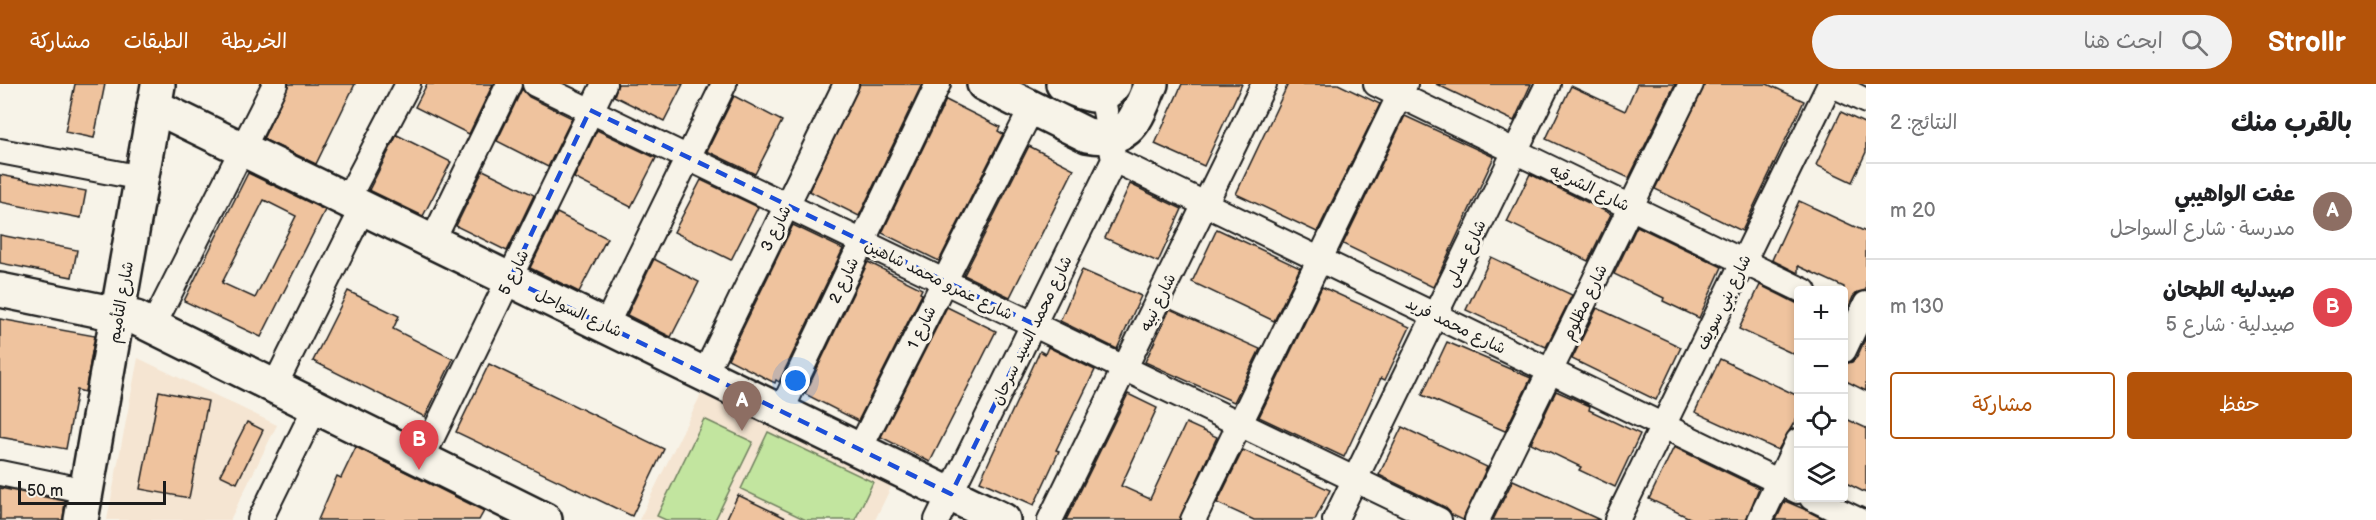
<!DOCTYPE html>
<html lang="ar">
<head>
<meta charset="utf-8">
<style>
  :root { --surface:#fff; --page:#f2f2f2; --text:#202124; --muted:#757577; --line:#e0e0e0; --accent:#b45309 }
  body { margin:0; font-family:"Balsamiq Sans","Playpen Sans Arabic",sans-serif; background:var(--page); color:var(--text); direction:rtl }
  .controls { position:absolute; right:18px; bottom:18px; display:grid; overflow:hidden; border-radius:6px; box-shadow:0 3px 9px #0003 }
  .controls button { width:54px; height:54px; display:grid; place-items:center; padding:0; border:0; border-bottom:2px solid var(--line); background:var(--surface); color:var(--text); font:30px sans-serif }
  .scale { position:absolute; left:18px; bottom:15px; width:148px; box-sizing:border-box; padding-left:6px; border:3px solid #1c1c1c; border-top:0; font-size:16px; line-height:21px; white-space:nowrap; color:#1c1c1c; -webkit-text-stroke:4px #f7f3e8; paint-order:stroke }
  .you { position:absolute; left:796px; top:297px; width:21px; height:21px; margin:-15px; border:4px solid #fff; border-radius:50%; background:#1a73e8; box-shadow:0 0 0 9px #1a73e833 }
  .badge { display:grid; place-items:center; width:39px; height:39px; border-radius:50%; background:var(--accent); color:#fff; font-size:20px; font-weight:700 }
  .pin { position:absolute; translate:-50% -50px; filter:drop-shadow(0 2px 3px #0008) }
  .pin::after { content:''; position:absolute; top:32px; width:21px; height:18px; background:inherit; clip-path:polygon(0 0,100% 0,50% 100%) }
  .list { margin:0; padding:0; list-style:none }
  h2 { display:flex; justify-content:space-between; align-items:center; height:78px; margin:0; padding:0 24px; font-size:26px }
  h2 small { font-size:20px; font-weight:400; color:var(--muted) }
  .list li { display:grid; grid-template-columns:39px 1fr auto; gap:18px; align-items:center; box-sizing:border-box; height:96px; padding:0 24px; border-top:2px solid var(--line) }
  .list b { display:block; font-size:22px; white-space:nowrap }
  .list p { margin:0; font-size:20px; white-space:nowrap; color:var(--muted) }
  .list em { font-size:20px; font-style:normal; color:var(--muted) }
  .actions { display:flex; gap:12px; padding:18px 24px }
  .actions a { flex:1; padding:14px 0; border:2px solid var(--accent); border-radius:6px; text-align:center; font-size:21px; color:var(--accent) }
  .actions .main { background:var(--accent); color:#fff }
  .icon { flex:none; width:33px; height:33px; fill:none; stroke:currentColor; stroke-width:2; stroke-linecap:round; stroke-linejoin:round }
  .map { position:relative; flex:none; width:1866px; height:436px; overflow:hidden; direction:ltr }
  header { display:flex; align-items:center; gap:36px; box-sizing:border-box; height:84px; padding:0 30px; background:var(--accent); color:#fff }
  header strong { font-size:28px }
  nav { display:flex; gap:33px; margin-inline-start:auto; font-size:21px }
  .search { width:420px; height:54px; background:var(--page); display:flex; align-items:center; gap:15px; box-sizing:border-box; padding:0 21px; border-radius:33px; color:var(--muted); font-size:22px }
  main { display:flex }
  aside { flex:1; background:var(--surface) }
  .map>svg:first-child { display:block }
  .built { fill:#f5e5d2 }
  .green { fill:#c2e59f; stroke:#6f805e; stroke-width:1.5 }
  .building { fill:#efc39e; stroke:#1c1c1c; stroke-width:1.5; fill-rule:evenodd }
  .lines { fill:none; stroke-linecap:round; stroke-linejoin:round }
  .street-casing { stroke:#1c1c1c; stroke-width:28 }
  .secondary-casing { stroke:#1c1c1c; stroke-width:38 }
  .street { stroke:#f7f3e8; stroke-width:24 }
  .secondary { stroke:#f7f3e8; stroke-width:33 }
  .marked { fill:none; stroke:#1d4ed8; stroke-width:4.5; stroke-dasharray:12 8; stroke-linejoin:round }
  .labels { text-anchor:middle; stroke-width:6; stroke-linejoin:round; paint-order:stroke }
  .street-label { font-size:16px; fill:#1c1c1c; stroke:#f7f3e8 }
</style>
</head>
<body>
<header>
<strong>Strollr</strong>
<div class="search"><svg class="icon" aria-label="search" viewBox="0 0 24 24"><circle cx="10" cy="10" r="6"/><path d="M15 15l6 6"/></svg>ابحث هنا</div>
<nav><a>الخريطة</a><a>الطبقات</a><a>مشاركة</a></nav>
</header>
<main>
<aside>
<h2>بالقرب منك<small>النتائج: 2</small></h2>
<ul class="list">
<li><span class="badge" style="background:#8d6e63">A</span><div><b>عفت الواهيبي</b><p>مدرسة · شارع السواحل</p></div><em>20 m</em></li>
<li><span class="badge" style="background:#e0444e">B</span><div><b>صيدليه الطحان</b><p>صيدلية · شارع 5</p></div><em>130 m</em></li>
</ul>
<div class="actions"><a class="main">حفظ</a><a>مشاركة</a></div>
</aside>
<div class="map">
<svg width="1866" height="436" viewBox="0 0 1866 436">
  <rect width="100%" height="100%" fill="#f7f3e8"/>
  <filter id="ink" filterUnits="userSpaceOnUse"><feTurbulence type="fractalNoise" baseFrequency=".0167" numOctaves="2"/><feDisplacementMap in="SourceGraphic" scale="12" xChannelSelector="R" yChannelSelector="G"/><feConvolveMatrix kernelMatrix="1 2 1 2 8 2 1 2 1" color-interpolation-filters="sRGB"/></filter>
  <g filter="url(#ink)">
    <g class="built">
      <path d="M138,274L277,341L230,436H107Z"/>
      <path d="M706,300L896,393L875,436H639Z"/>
    </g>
    <g class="green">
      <path d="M704,335L753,358L715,436H666L657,432Z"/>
      <path d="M768,348L873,398L855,436H806L741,405Z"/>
    </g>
    <g class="building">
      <path d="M75,0H105L94,54L65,48Z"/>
      <path d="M289,0H355L316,80L263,55Z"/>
      <path d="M427,0H493L469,50L415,23Z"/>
      <path d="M618,0H683L664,37L614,12Z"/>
      <path d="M860,0H922L859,132L809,107Z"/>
      <path d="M1182,0H1242L1204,82L1155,60Z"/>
      <path d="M1288,0H1338L1380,20L1317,148L1236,110Z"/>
      <path d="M1436,0H1531L1514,37Z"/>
      <path d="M1637,0H1675L1629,94L1546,55L1571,2L1625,27Z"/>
      <path d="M1705,0H1767L1804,17L1742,147L1655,105Z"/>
      <path d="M522,5L529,13L572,34L548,83L497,57Z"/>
      <path d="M734,12L782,37L755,90L707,67Z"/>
      <path d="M946,16L1000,43L998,47L1003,50L939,177L882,149Z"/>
      <path d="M1841,28L1866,40V68L1852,98L1816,81Z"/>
      <path d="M1405,32L1494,73L1433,203L1343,160Z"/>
      <path d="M597,46L656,74L631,123L574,94Z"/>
      <path d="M397,51L451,78L423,132L369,106Z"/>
      <path d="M1029,62L1074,85L1010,213L964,191Z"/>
      <path d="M483,86L534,111L507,167L456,142Z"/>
      <path d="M248,89L325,126L261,253L184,217ZM264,116L296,132L255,214L222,199Z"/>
      <path d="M1530,90L1611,130L1588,177L1507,138Z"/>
      <path d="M0,91L86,107L81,134L0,118Z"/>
      <path d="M701,96L758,123L731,176L674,148Z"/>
      <path d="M1130,100L1182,125L1158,178L1105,154Z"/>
      <path d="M1799,117L1866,148V206L1858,208L1853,213L1844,234V203L1798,182V189L1772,176Z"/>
      <path d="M557,129L607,154L579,208L530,184Z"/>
      <path d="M793,141L843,165L779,298L776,296L775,299L728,275Z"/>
      <path d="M1637,142L1722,183L1699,234L1663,217L1664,214L1614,190Z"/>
      <path d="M1217,145L1300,184L1274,237L1192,198Z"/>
      <path d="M0,151L77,166L72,193L0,179Z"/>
      <path d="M1491,173L1572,211L1546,263L1466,226Z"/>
      <path d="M654,175L699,198L671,253L627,231Z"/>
      <path d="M868,178L922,205L920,209L922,210L858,337L805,310Z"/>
      <path d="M1082,186L1141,212L1117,265L1060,237Z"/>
      <path d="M1760,201L1798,220V272L1739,245Z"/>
      <path d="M1322,203L1410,243L1385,296L1381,294L1344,373L1259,333Z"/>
      <path d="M348,207L399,232L393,245L453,275L425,333L313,277Z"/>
      <path d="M947,223L996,247L930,378L881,353Z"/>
      <path d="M1597,224L1681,263L1656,316L1572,275Z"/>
      <path d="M1170,225L1260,265L1234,318L1145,278Z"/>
      <path d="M0,235L95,252L85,308L77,306L66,365L0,353Z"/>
      <path d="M1866,253V307L1844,296V280L1852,278L1857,273Z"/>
      <path d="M1447,258L1531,294L1505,347L1422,311Z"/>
      <path d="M1048,263L1095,286L1056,366L1059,367L1034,421L980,397L1040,267L1045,270Z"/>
      <path d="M1720,275L1798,312V332L1778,366L1695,328Z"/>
      <path d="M489,280L664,365L632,432L456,348Z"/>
      <path d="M159,307L208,317L189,414L140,405Z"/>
      <path d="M1556,307L1590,322L1589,326L1640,350L1615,403L1579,386L1581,383L1531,359Z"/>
      <path d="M1128,310L1157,324L1121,402L1150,415L1186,339L1217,353L1179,436H1066Z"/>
      <path d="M1844,334L1866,344V409L1844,398Z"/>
      <path d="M247,338L263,346L237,399L220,391Z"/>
      <path d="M1402,343L1487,383L1463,436L1452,431L1445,423L1379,391Z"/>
      <path d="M356,363L484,427L479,436H318L337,392L341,394Z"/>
      <path d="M1674,363L1759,404L1746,436H1694L1649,415Z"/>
      <path d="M1243,366L1330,406L1315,436H1254L1217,419Z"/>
      <path d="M1513,396L1600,436H1493Z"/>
      <path d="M0,404L65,417L63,436H0Z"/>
      <path d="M738,411L790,436H726Z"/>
      <path d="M1785,417L1804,425L1825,436H1776Z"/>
    </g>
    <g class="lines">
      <g class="street-casing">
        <g id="street">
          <path d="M535,0L1439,436"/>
          <path d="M1376,0L1804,207"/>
          <path d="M1831,0L1866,17"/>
          <path d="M0,67L142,94"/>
          <path d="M1114,76L1798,407"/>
          <path d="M347,116L408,0"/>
          <path d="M432,158L509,0"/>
          <path d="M606,241L724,0"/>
          <path d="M153,242L275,0"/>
          <path d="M1844,266L1866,220"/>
          <path d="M705,289L846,0"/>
          <path d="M274,303L363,124"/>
          <path d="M781,327L938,0"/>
          <path d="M859,366L1032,24"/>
          <path d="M421,376L604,0"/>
          <path d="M0,389L87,407"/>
          <path d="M1812,414L1858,436"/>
          <path d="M260,436L315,324"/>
          <path d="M937,436L1114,76L1102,10"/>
          <path d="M1050,436L1264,0"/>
          <path d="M1193,436L1405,0"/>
          <path d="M1335,436L1548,0"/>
          <path d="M1477,436L1691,0"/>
          <path d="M1617,436L1830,0"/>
          <path d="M1760,436L1798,357"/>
        </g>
      </g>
      <g class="secondary-casing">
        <g id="secondary">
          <path d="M984,0L1087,51C1132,60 1136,33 1151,0"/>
          <path d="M1063,0C1080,8 1101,20 1114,0"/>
          <path d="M154,22L1003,436"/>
          <path d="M0,206L136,234L545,436"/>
          <path d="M81,436L158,1"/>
        </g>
      </g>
      <use href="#street" class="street"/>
      <use href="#secondary" class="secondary"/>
    </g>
  </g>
  <path class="marked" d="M590,26L1034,240L951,410L510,195Z"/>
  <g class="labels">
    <g class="street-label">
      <text transform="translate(1590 103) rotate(26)" y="6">شارع الشرقيه</text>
      <text transform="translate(775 144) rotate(-64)" y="6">شارع 3</text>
      <text transform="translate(1465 169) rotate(-64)" y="6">شارع عدلى</text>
      <text transform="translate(513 188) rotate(-64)" y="6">شارع 5</text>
      <text transform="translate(939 195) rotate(26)" y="6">شارع عمرو محمد شاهين</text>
      <text transform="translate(843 196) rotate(-65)" y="6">شارع 2</text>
      <text transform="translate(120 218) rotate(-80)" y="6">شارع التأميم</text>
      <text transform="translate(1157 218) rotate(-64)" y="6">شارع نبيه</text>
      <text transform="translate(1584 218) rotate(-64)" y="6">شارع مظلوم</text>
      <text transform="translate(1723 218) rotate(-64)" y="6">شارع بني سويف</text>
      <text transform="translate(579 228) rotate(25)" y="6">شارع السواحل</text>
      <text transform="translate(1456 241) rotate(26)" y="6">شارع محمد فريد</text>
      <text transform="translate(921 243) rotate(-64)" y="6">شارع 1</text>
      <text transform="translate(1031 246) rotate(-64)" y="6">شارع محمد السيد سرحان</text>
    </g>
  </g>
</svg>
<div class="controls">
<button>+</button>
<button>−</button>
<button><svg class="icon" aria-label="locate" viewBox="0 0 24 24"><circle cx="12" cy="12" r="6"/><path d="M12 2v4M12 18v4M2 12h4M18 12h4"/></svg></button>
<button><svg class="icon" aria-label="layers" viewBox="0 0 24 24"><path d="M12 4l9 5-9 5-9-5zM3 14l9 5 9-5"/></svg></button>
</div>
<div class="scale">50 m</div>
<div class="you"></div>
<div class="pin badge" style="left:742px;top:347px;background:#8d6e63">A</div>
<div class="pin badge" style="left:419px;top:386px;background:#e0444e">B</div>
</div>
</main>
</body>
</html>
